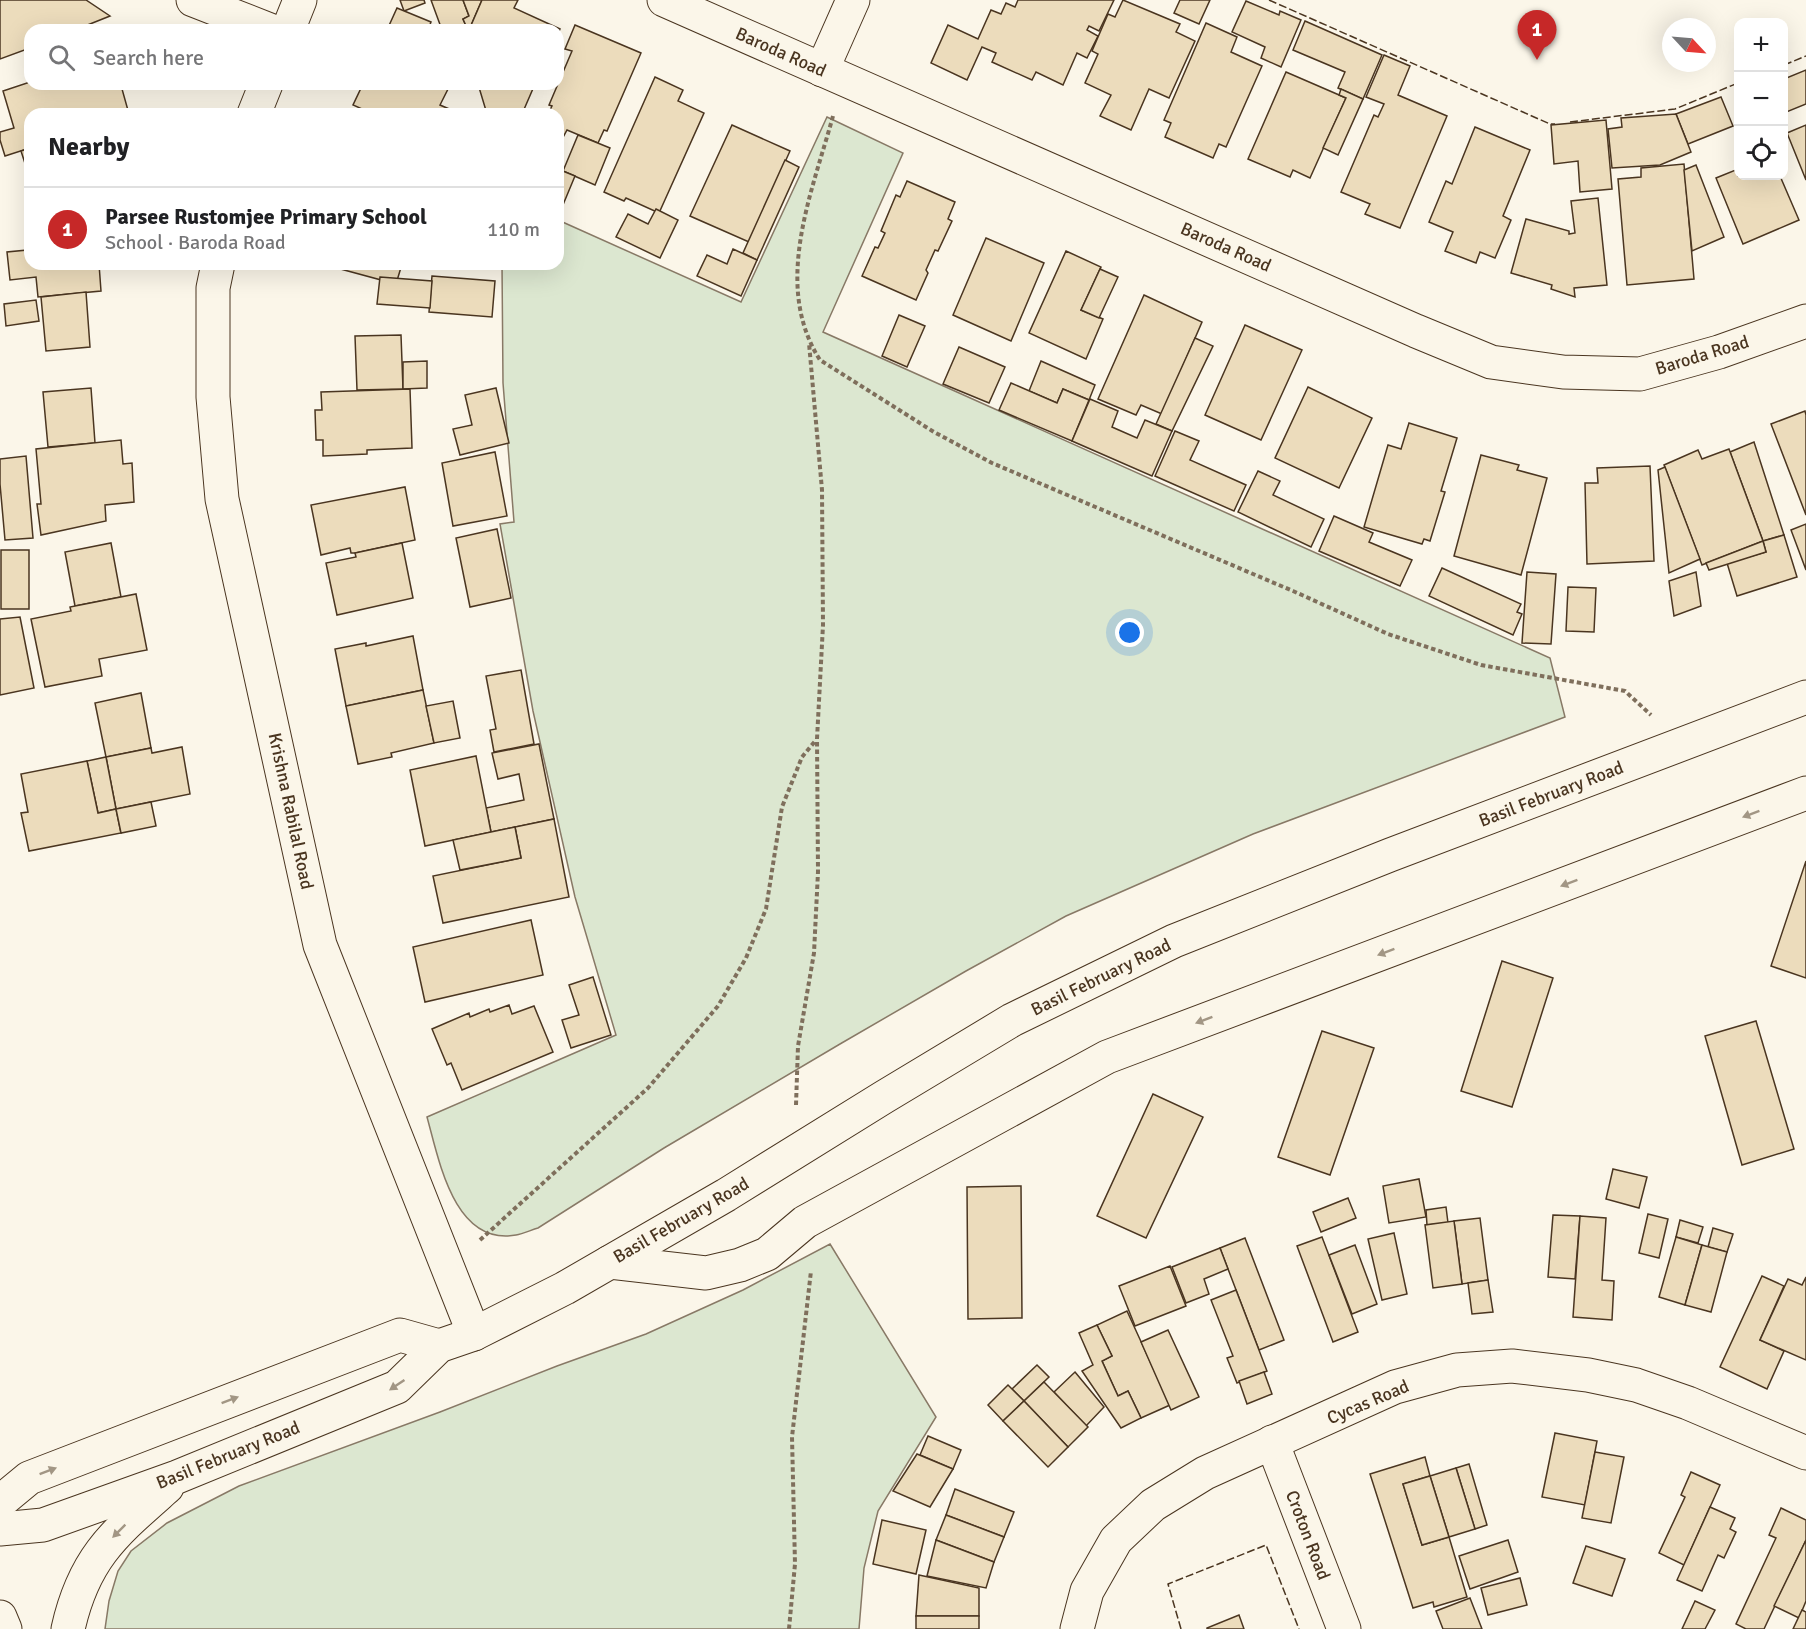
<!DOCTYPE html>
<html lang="en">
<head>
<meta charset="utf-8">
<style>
  :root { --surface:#fff; --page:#f6f6f6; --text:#202124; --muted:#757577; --line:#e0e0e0; --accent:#c62828 }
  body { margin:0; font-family:Signika,sans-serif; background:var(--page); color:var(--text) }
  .controls { position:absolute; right:18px; top:18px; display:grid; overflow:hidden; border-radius:12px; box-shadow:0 6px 24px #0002 }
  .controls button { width:54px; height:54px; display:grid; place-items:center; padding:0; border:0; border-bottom:2px solid var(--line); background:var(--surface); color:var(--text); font:30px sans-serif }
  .compass { position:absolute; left:1662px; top:18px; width:54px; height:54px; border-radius:50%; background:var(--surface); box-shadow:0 6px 24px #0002; rotate:116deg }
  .you { position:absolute; left:1130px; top:633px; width:21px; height:21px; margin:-15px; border:4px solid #fff; border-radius:50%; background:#1a73e8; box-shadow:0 0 0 9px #1a73e833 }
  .badge { display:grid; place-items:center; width:39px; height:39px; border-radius:50%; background:var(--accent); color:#fff; font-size:20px; font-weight:700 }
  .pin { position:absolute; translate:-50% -50px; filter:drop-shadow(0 2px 3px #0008) }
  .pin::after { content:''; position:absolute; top:32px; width:21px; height:18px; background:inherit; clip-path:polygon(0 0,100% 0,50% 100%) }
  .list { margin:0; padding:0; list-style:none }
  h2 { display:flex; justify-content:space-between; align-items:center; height:78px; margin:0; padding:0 24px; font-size:26px }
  h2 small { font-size:20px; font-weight:400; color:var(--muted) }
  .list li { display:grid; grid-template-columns:39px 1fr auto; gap:18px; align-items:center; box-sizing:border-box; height:84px; padding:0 24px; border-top:2px solid var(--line) }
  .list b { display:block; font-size:22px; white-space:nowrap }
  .list p { margin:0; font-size:20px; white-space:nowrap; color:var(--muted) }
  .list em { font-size:20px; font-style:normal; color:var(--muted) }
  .icon { flex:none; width:33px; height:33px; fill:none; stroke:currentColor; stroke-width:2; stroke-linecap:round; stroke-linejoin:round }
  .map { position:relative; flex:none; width:1806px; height:1629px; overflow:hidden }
  .search { position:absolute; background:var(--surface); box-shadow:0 6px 24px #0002; left:24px; top:24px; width:540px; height:66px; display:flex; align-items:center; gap:15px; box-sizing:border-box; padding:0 21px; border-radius:18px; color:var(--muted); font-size:22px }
  .panel { position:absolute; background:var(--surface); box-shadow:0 6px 24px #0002; left:24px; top:108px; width:540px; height:162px; border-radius:18px }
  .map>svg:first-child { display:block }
  .green { fill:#dce7d0; stroke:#887966; stroke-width:1.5 }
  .building { fill:#ecdcbc; stroke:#4a3520; stroke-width:1.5 }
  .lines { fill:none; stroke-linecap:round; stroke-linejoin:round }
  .street-casing { stroke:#4a3520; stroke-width:35 }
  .secondary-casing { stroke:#4a3520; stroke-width:35 }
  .path { stroke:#7f6f5c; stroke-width:4; stroke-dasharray:4.5 3; stroke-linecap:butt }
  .street { stroke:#fbf6e9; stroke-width:33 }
  .secondary { stroke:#fbf6e9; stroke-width:33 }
  .fence { stroke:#4a3520; stroke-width:1.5; stroke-dasharray:8 3; stroke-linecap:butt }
  .oneway { fill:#a29684 }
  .labels { text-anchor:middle; stroke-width:4.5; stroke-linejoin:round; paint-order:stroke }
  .street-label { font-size:18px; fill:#4a3520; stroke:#fbf6e9 }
</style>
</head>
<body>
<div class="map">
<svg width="1806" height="1629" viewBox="0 0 1806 1629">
  <rect width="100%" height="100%" fill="#fbf6e9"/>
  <g class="green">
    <path d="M827,117L903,153L823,332L1550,658L1565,717L1253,834L1066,916L966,971L840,1044L664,1148L538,1228C531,1230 523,1234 516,1235C454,1246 439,1160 427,1117L616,1035L575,897L533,711L500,524L514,522L503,383L502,264H558V220L741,302Z"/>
    <path d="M830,1244L936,1417L878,1511L864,1568L859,1629H105L109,1601L118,1571L131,1551L167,1523L239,1486L440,1412L557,1366L646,1334L743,1290Z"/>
  </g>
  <g class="building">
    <path d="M0,0H86L110,16L75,30H30V48L0,59Z"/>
    <path d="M400,0H424L425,3L404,11Z"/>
    <path d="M431,0H463L469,16L463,19L467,28L442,30Z"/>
    <path d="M463,0H482L469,30H462L467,28L463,19L469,16Z"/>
    <path d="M482,0H518L514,8L560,29L558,34V30H469Z"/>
    <path d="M1018,0H1114L1099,31L1089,26L1087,30L1098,36L1087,58L1077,53L1063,85L1036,72L1032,80L992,62L996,53L982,47L967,80L931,63L948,25L978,39L991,10L1001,14L1006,3L1015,7Z"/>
    <path d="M1123,0L1180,24L1176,32L1195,41L1169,98L1149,89L1131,130L1100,116L1111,95L1085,83L1098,54L1092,51L1108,14L1115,17Z"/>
    <path d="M1180,0H1210L1199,24L1174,13Z"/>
    <path d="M1246,1L1279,15L1280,11L1301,20L1281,67L1261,58L1265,47L1232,32Z"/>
    <path d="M397,8L431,22L428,30H387Z"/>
    <path d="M1305,21L1382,55L1363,99L1338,88L1345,72L1293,50Z"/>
    <path d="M1206,23L1237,37L1231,52L1262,66L1226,147L1219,144L1213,158L1165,137L1171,123L1164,120Z"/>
    <path d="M575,25L641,53L607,131L604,130L598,143L567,130L561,141L558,140V114H548L552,106L549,105L572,51L565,49Z"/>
    <path d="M1384,55L1410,66L1398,95L1447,116L1400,228L1365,214L1370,204L1341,192L1374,115L1378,117L1384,104L1366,97Z"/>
    <path d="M1806,70V104L1784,113V79Z"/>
    <path d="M1286,72L1346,98L1310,178L1293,170L1290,177L1248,159Z"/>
    <path d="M655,77L683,90L678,101L704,113L659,213L626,198L624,201L604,192Z"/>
    <path d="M30,82V84H130V86L122,89L129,114H30V148L5,156L0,140V132L14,128L3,91Z"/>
    <path d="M363,84H439L448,89L440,105L461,114H373L353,105Z"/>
    <path d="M478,84H535L522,114H487Z"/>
    <path d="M1341,89L1363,99L1338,155L1323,148L1346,98L1339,95Z"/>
    <path d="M1721,97L1733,126L1688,144L1676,114Z"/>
    <path d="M1676,114L1691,152L1660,165L1612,168L1608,129L1622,127L1621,118Z"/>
    <path d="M1606,120L1612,189L1580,192L1578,161L1554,164L1551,125Z"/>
    <path d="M732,125L790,151L749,242L690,216Z"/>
    <path d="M1806,125V180L1787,133Z"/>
    <path d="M1475,127L1530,150L1503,216L1511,220L1495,258L1480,252L1476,263L1445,251L1453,232L1429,222L1446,181L1452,184Z"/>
    <path d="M578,135L610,148L595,185L563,171Z"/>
    <path d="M30,148V179L21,151Z"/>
    <path d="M785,160L799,167L757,260L743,253Z"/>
    <path d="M1684,164L1694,279L1627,285L1618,179L1641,177V168Z"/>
    <path d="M1696,165L1724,237L1692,251L1684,170Z"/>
    <path d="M558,169L575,176L560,212H558Z"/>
    <path d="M1738,169V176H1780L1799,220L1743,244L1716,178Z"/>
    <path d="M907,181L955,202L948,219L952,221L938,251L935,250L926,270L928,273L916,300L862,276L875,247L878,248L885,233L881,231L896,195L900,197Z"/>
    <path d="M1598,198L1607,285L1574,288L1575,297L1551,289L1552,285L1511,273L1526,219L1569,231V234L1575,233L1571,201Z"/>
    <path d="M656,209L678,220L660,258L616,237L628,214L648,224Z"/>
    <path d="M986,238L1044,263L1011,341L953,315Z"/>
    <path d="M26,242H30V264H99L101,291L38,297L36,277L10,280L7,252L27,250Z"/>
    <path d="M733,249L757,260L741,296L697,276L707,255L727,264Z"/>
    <path d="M1066,251L1101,267L1081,310L1103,319L1086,359L1029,333Z"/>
    <path d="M322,264H402L396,284Z"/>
    <path d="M1100,269L1118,277L1099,318L1081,310Z"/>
    <path d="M432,276L495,281L492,317L429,312Z"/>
    <path d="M380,277L432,281L430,308L377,304Z"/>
    <path d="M86,292L90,347L46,351L41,297Z"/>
    <path d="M1144,295L1202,322L1162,414L1141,405L1136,415L1098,399Z"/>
    <path d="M36,300L39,321L6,326L4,304Z"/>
    <path d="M899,315L925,326L907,367L882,356Z"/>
    <path d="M1245,325L1302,350L1261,440L1205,415Z"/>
    <path d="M401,335L403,389L357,390L355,336Z"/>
    <path d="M1195,338L1213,346L1172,431L1156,424Z"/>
    <path d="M959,347L1005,367L989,403L943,384Z"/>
    <path d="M427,361V388L403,389V362Z"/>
    <path d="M1041,361L1095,385L1089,400L1063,389L1057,403L1029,391Z"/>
    <path d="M1011,383L1057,403L1063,389L1089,400L1072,441L999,410Z"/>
    <path d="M1308,387L1372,418L1339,488L1275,458Z"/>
    <path d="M91,388L95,443L48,447L43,392Z"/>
    <path d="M496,388L509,443L460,455L453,429L472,425L465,395Z"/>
    <path d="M410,389L412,448L367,450V454L323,456V440H316L315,410H322L321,392Z"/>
    <path d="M1090,399L1118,411L1112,427L1137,438L1145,420L1172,431L1152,476L1072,441Z"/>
    <path d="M1805,411L1806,415V515L1771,424Z"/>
    <path d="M1409,423L1457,438L1441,491L1445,492L1430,541L1424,539L1422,544L1364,527L1388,445L1401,449Z"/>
    <path d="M1175,431L1199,441L1190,460L1246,485L1234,511L1155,476Z"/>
    <path d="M121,440L123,464L132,463L134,502L105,505L106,521L41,535L37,504H41L36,449Z"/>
    <path d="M1754,442L1784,535L1763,541L1730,452Z"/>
    <path d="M1729,449L1763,541L1702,565L1664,465L1698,450L1702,459Z"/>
    <path d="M495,452L507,516L453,526L442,463Z"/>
    <path d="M1481,455L1519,465L1517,470L1547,478L1521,575L1454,556Z"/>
    <path d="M26,456L33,538L5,540L0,484V459Z"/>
    <path d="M1650,466L1654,561L1587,564L1585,483H1598L1597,468Z"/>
    <path d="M1665,467L1700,559L1669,573L1658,470Z"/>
    <path d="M1258,471L1280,481L1273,495L1324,519L1311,547L1238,512Z"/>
    <path d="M405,487L415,540L355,553H351L350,548L321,555L311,505Z"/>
    <path d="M1334,516L1373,533L1369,542L1412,560L1400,586L1319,551Z"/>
    <path d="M1806,524V570L1791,530Z"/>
    <path d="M497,529L511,598L470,607L456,538Z"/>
    <path d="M1784,535L1797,577L1737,596L1727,563L1766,552L1763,541Z"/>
    <path d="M1763,541L1766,552L1709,570L1706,563Z"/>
    <path d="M111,543L121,597L75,606L65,552Z"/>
    <path d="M402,543L413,598L337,615L326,563L356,557L355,553Z"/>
    <rect x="1" y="550" width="28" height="59"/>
    <path d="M1442,568L1521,604L1517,612L1522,614L1513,635L1429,596Z"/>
    <path d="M1527,572L1556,574L1551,644L1522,643Z"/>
    <path d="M1696,572L1701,606L1674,616L1669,581Z"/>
    <path d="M1568,587L1596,588L1594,632L1566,631Z"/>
    <path d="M136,594L147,650L99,659L102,676L45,687L31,619L71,611L70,607L75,606Z"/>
    <path d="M20,617L34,688L0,695V619Z"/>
    <path d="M413,636L423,690L346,706L335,649L366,643V646Z"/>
    <path d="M521,670L534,744L494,752L490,730L496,729L486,676Z"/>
    <path d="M423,690L434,743L391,753L392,757L358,764L346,706Z"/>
    <path d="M141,693L151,748L106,757L95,703Z"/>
    <path d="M453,701L460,738L434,743L426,706Z"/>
    <path d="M539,744L554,819L491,832L486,808L524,800L519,774L498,779L492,753Z"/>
    <path d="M182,747L190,794L116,809L106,757L151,748L152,753Z"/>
    <path d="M476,756L491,832L425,846L410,770Z"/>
    <path d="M106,757L116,809L98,813L87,761Z"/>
    <path d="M87,761L98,813L116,809L121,833L29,851L21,813L28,812L21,774Z"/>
    <path d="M151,802L156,826L121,833L116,809Z"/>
    <path d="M554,819L569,897L443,923L433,876L521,858L515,827Z"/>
    <path d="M515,827L521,858L460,870L453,840Z"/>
    <path d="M1806,861V978L1771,966Z"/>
    <path d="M531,920L543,975L425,1002L413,947Z"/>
    <path d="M1502,961L1553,978L1512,1107L1461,1091Z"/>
    <path d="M593,977L611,1035L571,1048L562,1020L579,1015L569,985Z"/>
    <path d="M509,1005L512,1014L534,1006L553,1052L462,1090L451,1063L447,1065L432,1029L469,1013L470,1017L489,1009L490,1012Z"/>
    <path d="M1756,1021L1794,1149L1742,1165L1705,1036Z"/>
    <path d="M1322,1031L1374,1048L1330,1175L1278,1157Z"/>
    <path d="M1153,1094L1203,1117L1146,1238L1097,1216Z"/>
    <path d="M1613,1169L1647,1177L1639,1208L1606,1199Z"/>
    <path d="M1419,1179L1426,1217L1389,1223L1383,1186Z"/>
    <path d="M1021,1186L1022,1318L968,1319L967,1187Z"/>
    <path d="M1348,1198L1356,1218L1321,1232L1313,1212Z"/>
    <path d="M1446,1207L1448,1223L1427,1225L1426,1210Z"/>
    <path d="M1648,1214L1668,1219L1659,1258L1639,1253Z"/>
    <path d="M1553,1215L1580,1216L1575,1279L1548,1277Z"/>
    <path d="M1580,1216L1606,1218L1602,1280L1614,1281L1612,1320L1573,1317Z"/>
    <path d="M1480,1218L1488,1280L1462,1284L1454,1221Z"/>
    <path d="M1680,1220L1703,1227L1698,1243L1676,1237Z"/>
    <path d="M1454,1221L1462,1284L1433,1288L1425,1225Z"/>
    <path d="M1713,1228L1733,1234L1727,1252L1708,1247Z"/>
    <path d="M1394,1233L1407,1294L1382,1300L1368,1239Z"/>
    <path d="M1322,1237L1358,1332L1333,1342L1297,1246Z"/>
    <path d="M1676,1237L1702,1245L1685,1305L1659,1297Z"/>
    <path d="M1245,1238L1284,1340L1259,1350L1220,1248Z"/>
    <path d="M1355,1245L1377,1304L1352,1314L1329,1255Z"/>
    <path d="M1702,1245L1727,1252L1711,1312L1685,1305Z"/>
    <path d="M1220,1248L1228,1269L1204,1279L1209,1294L1186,1303L1172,1267Z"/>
    <path d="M1170,1266L1186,1306L1135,1326L1119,1286Z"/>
    <path d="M1762,1276L1784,1286L1760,1340L1784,1351L1767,1389L1720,1367Z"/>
    <path d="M1806,1277V1360L1760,1340L1788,1279L1802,1285Z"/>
    <path d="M1488,1280L1493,1312L1472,1314L1468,1283Z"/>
    <path d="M1236,1290L1267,1371L1237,1383L1227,1358L1233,1356L1211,1300Z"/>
    <path d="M1127,1311L1170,1405L1141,1418L1128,1391L1118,1396L1102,1361L1112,1356L1097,1325Z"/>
    <path d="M1097,1325L1112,1356L1102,1361L1118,1396L1128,1391L1141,1418L1121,1428L1082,1371L1093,1365L1079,1333Z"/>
    <path d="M1168,1330L1199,1397L1171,1410L1141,1342Z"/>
    <path d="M1037,1365L1049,1377L1024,1401L1012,1389Z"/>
    <path d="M1075,1372L1104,1407L1086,1426L1054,1392Z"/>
    <path d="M1264,1372L1272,1394L1247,1404L1239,1381Z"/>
    <path d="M1044,1382L1088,1427L1068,1447L1024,1401Z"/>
    <path d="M1008,1385L1024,1401L1003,1421L988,1405Z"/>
    <path d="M1024,1401L1068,1447L1048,1467L1003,1421Z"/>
    <path d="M1555,1433L1597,1441L1585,1505L1542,1497Z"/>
    <path d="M928,1436L961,1450L953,1469L920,1455Z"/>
    <path d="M1595,1452L1624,1457L1611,1523L1582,1518Z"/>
    <path d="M917,1454L953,1469L930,1507L893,1491Z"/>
    <path d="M1425,1457L1430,1476L1403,1484L1422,1545L1449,1537L1467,1597L1434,1607L1433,1602L1413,1608L1370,1474Z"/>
    <path d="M1469,1464L1487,1525L1475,1529L1456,1468Z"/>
    <path d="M1456,1468L1475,1529L1449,1537L1430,1476Z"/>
    <path d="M1691,1472L1720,1485L1684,1565L1659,1553L1685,1497L1681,1495Z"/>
    <path d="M1430,1476L1449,1537L1422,1545L1403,1484Z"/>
    <path d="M955,1489L1014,1512L1004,1537L946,1515Z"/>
    <path d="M1710,1507L1735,1518L1730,1529L1736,1532L1724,1558L1718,1555L1702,1591L1677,1580Z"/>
    <path d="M1781,1508L1806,1520V1540L1764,1629H1746L1736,1624L1776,1538L1769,1535Z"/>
    <path d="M946,1515L1004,1537L994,1562L936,1540Z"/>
    <path d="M882,1520L926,1530L916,1574L873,1564Z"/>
    <path d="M936,1540L994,1562L986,1588L927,1576Z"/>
    <path d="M1508,1540L1518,1572L1470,1589L1459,1556Z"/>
    <path d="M1806,1540V1601L1799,1618L1774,1606Z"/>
    <path d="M1586,1546L1625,1559L1612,1596L1573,1583Z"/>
    <path d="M919,1575L979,1588V1616H916Z"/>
    <path d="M1520,1578L1527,1605L1488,1615L1481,1588Z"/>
    <path d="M1470,1598L1482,1629H1443L1436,1611Z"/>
    <path d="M1695,1601L1715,1610L1705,1629H1682Z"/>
    <path d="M1802,1610L1806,1612V1629H1793Z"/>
    <path d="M1239,1615L1244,1629H1207V1628Z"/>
    <rect x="916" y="1616" width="63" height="13"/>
  </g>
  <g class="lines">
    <g class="street-casing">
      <g id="street">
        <path d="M193,0L270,30"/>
        <path d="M664,0L1416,331L1491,362L1563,372L1640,374L1719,352L1806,321"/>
        <path d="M288,30L300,0"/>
        <path d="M822,70L853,0"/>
        <path d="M254,114L266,84"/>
        <path d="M218,264L213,288V397L222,499L320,945L474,1334"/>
        <path d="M610,1262L706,1273L740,1265L767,1254L805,1222L1107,1057L1806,793"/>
        <path d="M1272,1442L1344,1629"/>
        <path d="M1077,1629L1087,1591L1116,1540L1153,1505L1205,1473L1395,1387L1457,1370L1512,1366L1588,1375L1636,1385L1688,1403L1806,1453"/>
      </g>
    </g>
    <g class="secondary-casing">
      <g id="secondary">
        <path d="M0,1502L29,1478L400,1335L439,1346"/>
        <path d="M0,1529L43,1525L177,1477L397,1387L439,1346L474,1334L565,1288L726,1195L884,1097L1012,1020L1174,941L1390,855L1806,697"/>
        <path d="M0,1617L5,1629"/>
        <path d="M68,1629C84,1557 115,1533 167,1487"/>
      </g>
    </g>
    <g class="path">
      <path d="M833,116C812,193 772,285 820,360L934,432L992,463L1293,591L1388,634L1481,665L1625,691L1651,715"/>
      <path d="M796,1105L798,1046L814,953L818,872L817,739L823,625L822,490L809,343"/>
      <path d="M480,1240L648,1088L718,1006L746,958L766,909L782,807L802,757L816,740"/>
      <path d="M789,1629L795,1564L792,1437L811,1271"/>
    </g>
    <use href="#street" class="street"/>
    <use href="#secondary" class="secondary"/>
    <g class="fence">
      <path d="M1269,0L1550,124H1555"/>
      <path d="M1784,65L1806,56"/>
      <path d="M1570,122L1675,109L1738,83"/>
      <path d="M1181,1629L1168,1584L1266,1545L1299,1629"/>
    </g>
  </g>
  <defs><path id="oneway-solid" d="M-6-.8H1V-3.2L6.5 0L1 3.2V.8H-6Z" transform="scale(1.5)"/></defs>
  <g class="oneway">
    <use href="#oneway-solid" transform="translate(1751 814) rotate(159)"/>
    <use href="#oneway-solid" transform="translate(1569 883) rotate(159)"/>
    <use href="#oneway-solid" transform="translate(1386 952) rotate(159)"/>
    <use href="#oneway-solid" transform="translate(1204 1020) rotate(159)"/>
    <use href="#oneway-solid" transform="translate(397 1385) rotate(146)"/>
    <use href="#oneway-solid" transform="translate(230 1400) rotate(-21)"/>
    <use href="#oneway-solid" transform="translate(48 1471) rotate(-21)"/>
    <use href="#oneway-solid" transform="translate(119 1531) rotate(135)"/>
  </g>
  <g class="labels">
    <g class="street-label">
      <text transform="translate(781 52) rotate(24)" y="6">Baroda Road</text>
      <text transform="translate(1226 247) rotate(24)" y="6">Baroda Road</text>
      <text transform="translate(1702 355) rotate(-17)" y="6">Baroda Road</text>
      <text transform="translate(1551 794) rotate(-21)" y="6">Basil February Road</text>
      <text transform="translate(291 811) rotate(78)" y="6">Krishna Rabilal Road</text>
      <text transform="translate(1101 977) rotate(-26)" y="6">Basil February Road</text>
      <text transform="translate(681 1220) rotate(-30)" y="6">Basil February Road</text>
      <text transform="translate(1368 1402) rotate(-23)" y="6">Cycas Road</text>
      <text transform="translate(228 1455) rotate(-22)" y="6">Basil February Road</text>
      <text transform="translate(1308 1535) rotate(69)" y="6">Croton Road</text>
    </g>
  </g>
</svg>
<div class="controls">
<button>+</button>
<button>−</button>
<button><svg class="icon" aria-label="locate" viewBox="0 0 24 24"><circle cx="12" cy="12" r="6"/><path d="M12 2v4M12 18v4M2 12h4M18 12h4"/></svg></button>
</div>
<svg class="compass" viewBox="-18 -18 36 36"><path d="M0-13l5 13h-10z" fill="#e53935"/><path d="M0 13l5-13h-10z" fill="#757577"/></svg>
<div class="you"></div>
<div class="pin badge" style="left:1537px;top:60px">1</div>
<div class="search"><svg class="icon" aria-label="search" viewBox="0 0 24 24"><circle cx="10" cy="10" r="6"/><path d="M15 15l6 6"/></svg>Search here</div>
<section class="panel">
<h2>Nearby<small></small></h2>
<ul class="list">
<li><span class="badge">1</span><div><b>Parsee Rustomjee Primary School</b><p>School · Baroda Road</p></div><em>110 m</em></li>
</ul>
</section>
</div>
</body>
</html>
